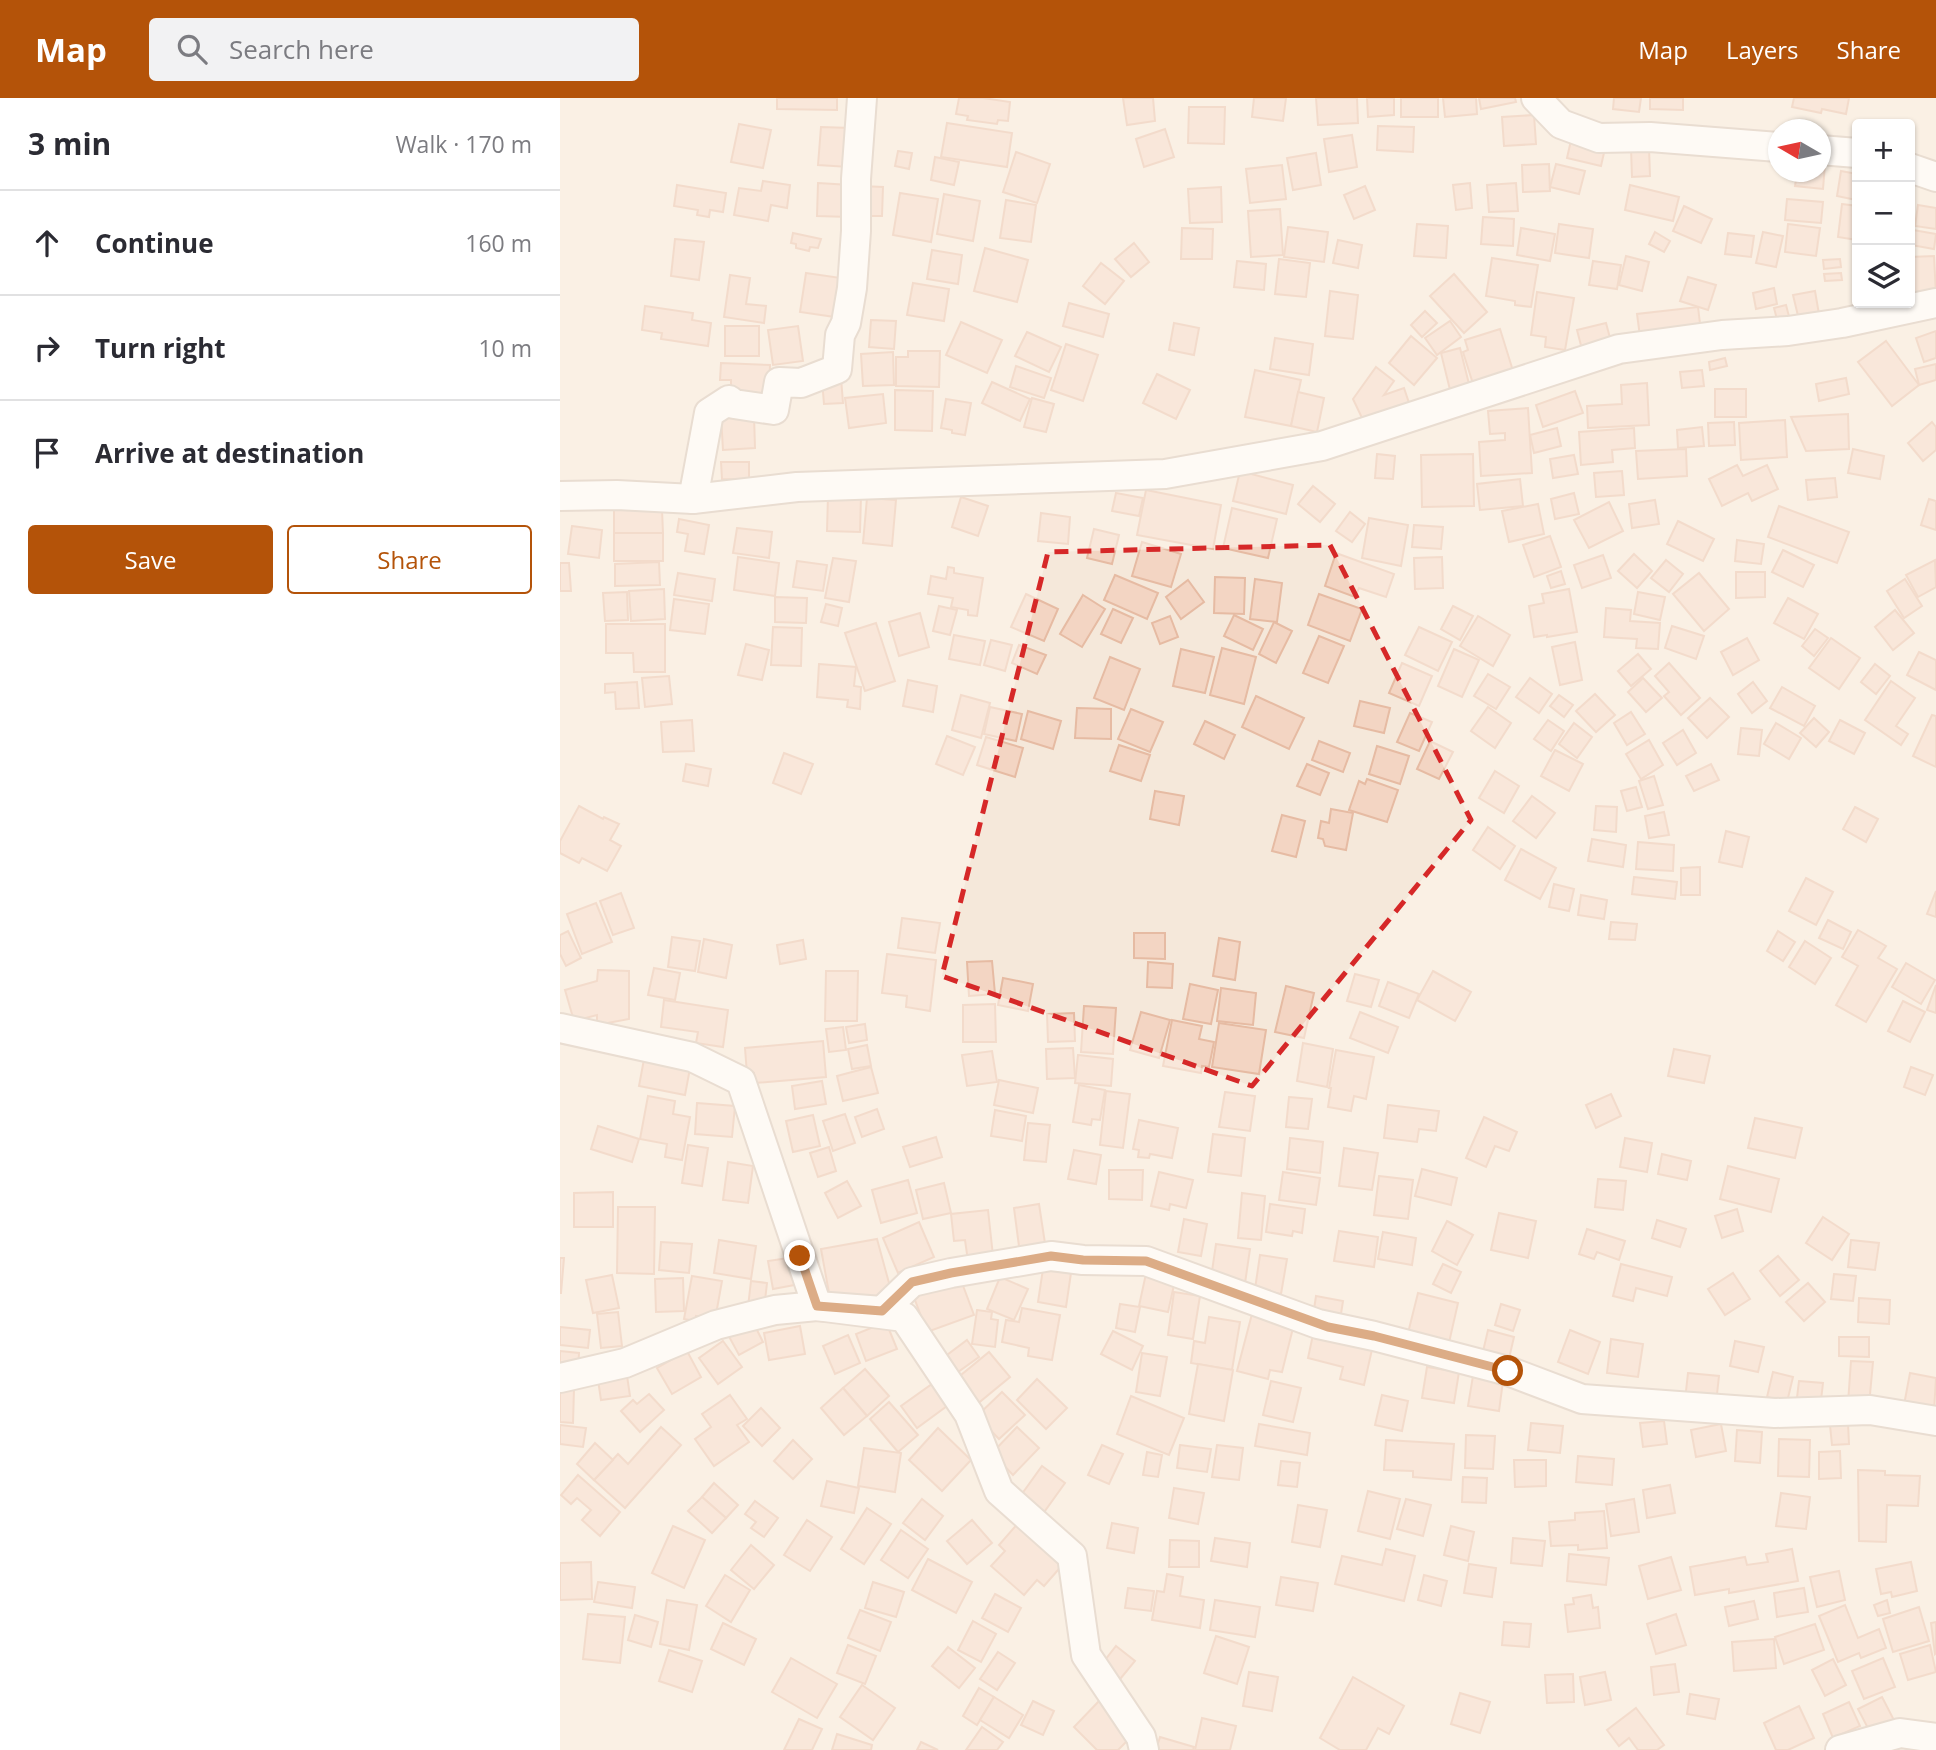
<!DOCTYPE html>
<html lang="en">
<head>
<meta charset="utf-8">
<style>
  :root { --surface:#fff; --page:#f2f2f3; --text:#2b2b33; --muted:#7c7c81; --line:#e1e1e2; --accent:#b45309 }
  body { margin:0; font-family:"Open Sans",sans-serif; background:var(--page); color:var(--text) }
  .controls { position:absolute; right:21px; top:21px; display:grid; overflow:hidden; border-radius:7px; box-shadow:0 2px 5px #0004 }
  .controls button { width:63px; height:63px; display:grid; place-items:center; padding:0; border:0; border-bottom:2px solid var(--line); background:var(--surface); color:var(--text); font:35px sans-serif }
  .compass { position:absolute; left:1208px; top:21px; width:63px; height:63px; border-radius:50%; background:var(--surface); box-shadow:0 2px 5px #0004; rotate:279deg }
  .stop { position:absolute; width:21px; height:21px; margin:-16px; border:5px solid #b45309; border-radius:50%; background:#fff }
  .stop.end { background:#b45309; border-color:#fff; box-shadow:0 2px 7px #0008 }
  .list { margin:0; padding:0; list-style:none }
  h2 { display:flex; justify-content:space-between; align-items:center; height:91px; margin:0; padding:0 28px; font-size:30px }
  h2 small { font-size:23px; font-weight:400; color:var(--muted) }
  .list li { display:grid; grid-template-columns:46px 1fr auto; gap:21px; align-items:center; box-sizing:border-box; height:105px; padding:0 28px; border-top:2px solid var(--line) }
  .list b { display:block; font-size:26px; white-space:nowrap }
  .list em { font-size:23px; font-style:normal; color:var(--muted) }
  .actions { display:flex; gap:14px; padding:21px 28px }
  .actions a { flex:1; padding:16px 0; border:2px solid var(--accent); border-radius:7px; text-align:center; font-size:24px; color:var(--accent) }
  .actions .main { background:var(--accent); color:#fff }
  .icon { flex:none; width:38px; height:38px; fill:none; stroke:currentColor; stroke-width:2; stroke-linecap:round; stroke-linejoin:round }
  .map { position:relative; flex:none; width:1376px; height:1652px; overflow:hidden }
  header { display:flex; align-items:center; gap:42px; box-sizing:border-box; height:98px; padding:0 35px; background:var(--accent); color:#fff }
  header strong { font-size:33px }
  nav { display:flex; gap:38px; margin-inline-start:auto; font-size:24px }
  .search { width:490px; height:63px; background:var(--page); display:flex; align-items:center; gap:18px; box-sizing:border-box; padding:0 24px; border-radius:7px; color:var(--muted); font-size:26px }
  main { display:flex }
  aside { flex:1; background:var(--surface) }
  .map>svg:first-child { display:block }
  .residential { fill:#f5e8da; fill-rule:evenodd }
  .building { fill:#f3d5c3; stroke:#e6bba3; stroke-width:2 }
  .lines { fill:none; stroke-linecap:round; stroke-linejoin:round }
  .street-casing { stroke:#d1beb0; stroke-width:32 }
  .street { stroke:#fff; stroke-width:28 }
  .route { stroke:#b45309; stroke-width:9 }
  .marked { fill:none; stroke:#d62828; stroke-width:5; stroke-dasharray:14 9; stroke-linejoin:round }
</style>
</head>
<body>
<header>
<strong>Map</strong>
<div class="search"><svg class="icon" aria-label="search" viewBox="0 0 24 24"><circle cx="10" cy="10" r="6"/><path d="M15 15l6 6"/></svg>Search here</div>
<nav><a>Map</a><a>Layers</a><a>Share</a></nav>
</header>
<main>
<aside>
<h2>3 min<small>Walk · 170 m</small></h2>
<ul class="list">
<li><svg class="icon" aria-label="ahead" viewBox="0 0 24 24"><path d="M12 20V5M6 11l6-6 6 6"/></svg><div><b>Continue</b></div><em>160 m</em></li>
<li><svg class="icon" aria-label="right" viewBox="0 0 24 24"><path d="M7 20v-9h11M14 6l5 5-5 5"/></svg><div><b>Turn right</b></div><em>10 m</em></li>
<li><svg class="icon" aria-label="arrive" viewBox="0 0 24 24"><path d="M6 21V4h12l-3 4 3 4H6"/></svg><div><b>Arrive at destination</b></div></li>
</ul>
<div class="actions"><a class="main">Save</a><a>Share</a></div>
</aside>
<div class="map">
<svg width="1376" height="1652" viewBox="0 0 1376 1652">
  <rect width="100%" height="100%" fill="#fdf6ec"/>
  <path class="residential" d="M0,0H1376V1652H0ZM1297,26H1350V205H1297ZM1218,32H1260V74H1218Z"/>
  <g class="building">
    <path d="M217,0H277V12L217,11Z"/>
    <path d="M399,0H423L450,4L448,23L438,22L437,26L407,22L408,18L396,16Z"/>
    <path d="M563,0H593L595,23L567,27Z"/>
    <path d="M694,0H726L723,23L692,19Z"/>
    <path d="M756,0H797L798,25L758,27Z"/>
    <path d="M807,0H834V17L808,19Z"/>
    <rect x="841" y="0" width="37" height="19"/>
    <path d="M883,0H916L917,16L885,19Z"/>
    <path d="M919,0H955L956,4L921,11Z"/>
    <path d="M1054,0H1081L1079,14L1053,11Z"/>
    <path d="M1090,0H1123V12L1090,11Z"/>
    <path d="M1234,0H1289L1286,16L1262,11L1261,15L1232,9Z"/>
    <path d="M629,9H665L664,46L628,45Z"/>
    <path d="M974,17L976,46L944,48L942,19Z"/>
    <path d="M387,25L452,35L447,69L381,59Z"/>
    <path d="M179,26L211,32L203,70L171,64Z"/>
    <path d="M818,28L854,29L853,54L817,52Z"/>
    <path d="M261,29L291,30L289,69L258,67Z"/>
    <path d="M605,31L614,59L584,69L576,41Z"/>
    <path d="M792,37L797,69L769,74L764,41Z"/>
    <path d="M1012,38L1046,46L1041,68L1007,60Z"/>
    <path d="M1089,50L1090,78L1072,79L1071,51Z"/>
    <path d="M338,53L352,55L349,71L335,68Z"/>
    <path d="M456,54L490,66L477,105L443,94Z"/>
    <path d="M756,55L761,87L733,92L727,60Z"/>
    <path d="M375,59L399,64L394,87L371,82Z"/>
    <path d="M989,66L990,93L963,94L962,67Z"/>
    <path d="M996,66L1025,73L1019,96L990,89Z"/>
    <path d="M1260,66H1265L1263,91L1235,88L1237,74H1260Z"/>
    <path d="M722,67L726,101L690,105L686,71Z"/>
    <path d="M1281,73L1297,76L1296,102L1277,98Z"/>
    <path d="M203,83L230,87L227,110L211,107L208,123L174,117L179,90L201,93Z"/>
    <path d="M258,85L290,87L289,119L257,118Z"/>
    <path d="M910,85L912,110L896,112L893,87Z"/>
    <path d="M956,85L958,113L929,114L927,87Z"/>
    <path d="M117,87L166,95L163,114L150,112L149,119L137,117L138,112L114,108Z"/>
    <path d="M1070,87L1119,99L1113,123L1065,112Z"/>
    <path d="M300,88L323,89L322,118H299Z"/>
    <path d="M805,88L815,112L794,121L784,97Z"/>
    <path d="M661,89L662,124L630,125L628,91Z"/>
    <path d="M340,95L378,101L371,144L333,137Z"/>
    <path d="M384,96L420,103L413,143L377,136Z"/>
    <path d="M1227,101L1263,104L1261,125L1225,122Z"/>
    <path d="M446,102L476,107L471,144L440,140Z"/>
    <path d="M1282,106L1297,108V142L1278,139Z"/>
    <path d="M1358,107L1376,110V131L1355,128Z"/>
    <path d="M1124,108L1152,121L1141,145L1113,133Z"/>
    <path d="M720,111L723,157L691,159L688,113Z"/>
    <path d="M923,119L954,121L953,148L921,146Z"/>
    <path d="M857,126L888,128L886,160L854,158Z"/>
    <path d="M999,126L1033,131L1029,160L995,155Z"/>
    <path d="M1228,126L1260,130L1256,158L1225,154Z"/>
    <path d="M728,129L768,134L764,164L724,159Z"/>
    <path d="M622,130L653,131L652,161H621Z"/>
    <path d="M961,130L995,136L990,163L957,157Z"/>
    <path d="M1353,132L1376,136L1374,151L1351,147Z"/>
    <path d="M1095,134L1110,143L1104,154L1089,146Z"/>
    <path d="M1203,134L1223,138L1216,169L1196,165Z"/>
    <path d="M233,135L261,141L258,150L250,149L249,153L236,150V146L231,145Z"/>
    <path d="M1168,135L1194,138L1191,159L1165,156Z"/>
    <path d="M115,141L144,144L139,182L111,178Z"/>
    <path d="M778,142L802,147L798,170L773,165Z"/>
    <path d="M574,145L589,164L571,179L555,161Z"/>
    <path d="M425,150L468,162L457,204L414,193Z"/>
    <path d="M372,152L402,157L398,186L367,181Z"/>
    <path d="M1066,158L1089,164L1082,193L1059,187Z"/>
    <path d="M1374,158L1376,197L1350,198V159Z"/>
    <path d="M932,160L978,167L971,209L955,207V203L926,198Z"/>
    <path d="M719,161L750,165L746,199L715,196Z"/>
    <path d="M1280,161L1281,169L1264,171L1263,162Z"/>
    <path d="M677,163L706,166L704,192L674,189Z"/>
    <path d="M1033,163L1061,167L1057,191L1029,187Z"/>
    <path d="M541,165L564,183L545,206L523,188Z"/>
    <path d="M246,175L281,180L275,219L240,214Z"/>
    <path d="M1281,175L1282,182L1265,183L1264,176Z"/>
    <path d="M894,176L927,214L904,235L870,198Z"/>
    <path d="M170,177L190,180L186,206L206,208L204,225L164,219Z"/>
    <path d="M1128,179L1156,187L1148,212L1120,203Z"/>
    <path d="M353,185L389,191L384,223L347,217Z"/>
    <path d="M1214,190L1217,206L1196,211L1193,195Z"/>
    <path d="M770,193L798,197L793,241L765,238Z"/>
    <path d="M1255,193L1260,222L1240,226L1233,197Z"/>
    <path d="M977,194L1014,200L1005,252L985,249L986,239L971,237Z"/>
    <path d="M509,205L549,216L543,239L503,228Z"/>
    <path d="M1226,207L1231,226L1219,229L1214,210Z"/>
    <path d="M85,208L133,215L132,222L151,225L148,248L101,241L102,235L82,232Z"/>
    <path d="M1138,209L1141,234L1081,246L1077,216Z"/>
    <path d="M865,213L877,225L862,239L851,227Z"/>
    <path d="M311,222L336,223L334,251L309,249Z"/>
    <path d="M890,223L901,239L877,257L865,240Z"/>
    <path d="M401,224L442,242L427,275L386,257Z"/>
    <path d="M614,225L639,230L634,257L609,252Z"/>
    <path d="M1046,225L1053,251L1024,259L1017,232Z"/>
    <rect x="165" y="228" width="34" height="30"/>
    <path d="M238,228L243,263L213,267L208,232Z"/>
    <path d="M940,231L954,276L914,289L903,254L908,252L905,242Z"/>
    <path d="M1376,233V260L1364,264L1356,240Z"/>
    <path d="M467,234L501,249L489,274L455,258Z"/>
    <path d="M851,238L877,260L854,287L829,265Z"/>
    <path d="M715,240L753,246L749,277L710,271Z"/>
    <path d="M1326,243L1359,287L1332,308L1298,264Z"/>
    <path d="M506,246L538,257L523,303L491,292Z"/>
    <path d="M900,250L910,290L891,296L881,255Z"/>
    <path d="M348,253H380L379,289L336,288V259H348Z"/>
    <path d="M333,254L334,287L303,288L301,256Z"/>
    <path d="M1165,260L1167,268L1150,272L1149,264Z"/>
    <path d="M161,265L210,267L209,298L171,296V282H160Z"/>
    <path d="M1376,266V282L1359,287L1355,271Z"/>
    <path d="M456,268L491,280L484,300L450,289Z"/>
    <path d="M816,269L834,283L824,297L844,290L849,305L803,322L793,301Z"/>
    <path d="M695,272L741,282L731,328L685,319Z"/>
    <path d="M1142,272L1144,288L1122,290L1120,274Z"/>
    <path d="M597,276L630,292L616,321L583,305Z"/>
    <path d="M281,280L283,305L264,306L262,282Z"/>
    <path d="M1286,280L1289,296L1259,303L1256,286Z"/>
    <path d="M432,284L470,301L460,323L422,305Z"/>
    <path d="M1087,285L1089,327L1028,330L1027,308L1062,306L1061,287Z"/>
    <rect x="1155" y="291" width="31" height="28"/>
    <path d="M335,292L373,293L372,333L335,332Z"/>
    <path d="M1015,293L1023,315L983,329L976,307Z"/>
    <path d="M738,294L764,300L757,334L731,328Z"/>
    <path d="M323,296L326,325L289,330L285,300Z"/>
    <path d="M472,300L494,306L486,334L464,329Z"/>
    <path d="M386,301L411,305L405,337L392,335V332L381,330Z"/>
    <path d="M968,310L972,375L921,378L919,344L945,342V335L930,336L928,313Z"/>
    <path d="M1288,316L1289,351L1246,353L1231,319Z"/>
    <path d="M194,317L195,350L163,352L161,318Z"/>
    <path d="M1225,322L1227,359L1181,362L1179,325Z"/>
    <path d="M1174,324L1175,347L1149,348L1148,325Z"/>
    <path d="M1372,324L1376,329V352L1363,363L1348,345Z"/>
    <path d="M1142,329L1144,348L1118,350L1117,332Z"/>
    <path d="M997,330L1001,348L974,355L970,337Z"/>
    <path d="M1074,330L1075,350L1052,352L1053,364L1021,367L1019,334Z"/>
    <path d="M1126,351L1127,378L1078,381L1076,353Z"/>
    <path d="M1293,351L1324,358L1320,381L1288,375Z"/>
    <path d="M817,356L835,358L833,381L815,380Z"/>
    <path d="M913,356L914,408L862,409L861,357Z"/>
    <path d="M1014,357L1018,376L993,380L990,361Z"/>
    <path d="M161,364H189V382L162,381Z"/>
    <path d="M1177,367L1183,378L1207,367L1218,391L1192,403L1188,395L1162,408L1149,381Z"/>
    <path d="M680,373L733,387L726,416L673,403Z"/>
    <path d="M1062,373L1064,397L1036,399L1034,375Z"/>
    <path d="M1275,380L1277,399L1248,402L1246,382Z"/>
    <path d="M960,381L963,408L920,412L917,386Z"/>
    <path d="M753,388L775,406L760,424L738,406Z"/>
    <path d="M586,392L661,407L653,451L577,437Z"/>
    <path d="M556,395L583,400L579,418L552,413Z"/>
    <path d="M1014,395L1019,416L995,421L991,401Z"/>
    <path d="M268,398H301L300,434L267,433Z"/>
    <path d="M401,399L428,408L418,438L392,429Z"/>
    <path d="M307,400L336,402L332,448L303,445Z"/>
    <path d="M1369,401L1376,403V432L1361,427Z"/>
    <path d="M1095,402L1099,426L1072,430L1069,406Z"/>
    <path d="M1049,404L1063,433L1029,450L1014,422Z"/>
    <path d="M978,406L984,436L949,444L942,413Z"/>
    <path d="M1219,408L1289,434L1277,465L1208,439Z"/>
    <path d="M672,410L717,421L708,460L663,450Z"/>
    <path d="M54,412H102L103,435H54Z"/>
    <path d="M790,414L805,426L792,444L776,433Z"/>
    <path d="M481,415L510,419L508,446L478,443Z"/>
    <path d="M809,420L848,427L841,468L802,460Z"/>
    <path d="M119,421L149,427L144,456L125,453L128,436L117,434Z"/>
    <path d="M1118,423L1154,441L1143,463L1107,446Z"/>
    <path d="M854,427L883,429L881,451L852,449Z"/>
    <path d="M12,428L42,432L39,460L8,456Z"/>
    <path d="M177,430L212,434L209,460L173,455Z"/>
    <path d="M534,431L559,437L552,466L527,460Z"/>
    <rect x="54" y="435" width="49" height="28"/>
    <path d="M990,438L1001,469L974,479L963,447Z"/>
    <path d="M1177,442L1204,446L1201,466L1175,463Z"/>
    <path d="M582,444L621,456L611,489L572,478Z"/>
    <path d="M1223,452L1254,467L1243,489L1212,474Z"/>
    <path d="M776,455L834,476L826,499L799,490L795,499L765,488Z"/>
    <path d="M1074,456L1092,473L1077,490L1058,473Z"/>
    <path d="M1043,457L1051,480L1022,490L1014,467Z"/>
    <path d="M178,459L219,465L215,498L174,492Z"/>
    <path d="M882,459L883,490L855,491L854,460Z"/>
    <path d="M273,460L296,463L289,504L265,500Z"/>
    <path d="M1106,462L1123,476L1109,494L1091,480Z"/>
    <path d="M1375,462L1376,489L1358,499L1346,477Z"/>
    <path d="M237,463L267,467L263,493L233,489Z"/>
    <path d="M99,464L100,487L55,488V466Z"/>
    <path d="M0,465H9L11,493H0Z"/>
    <path d="M388,469L394,470V475L423,480L417,518L408,517V512L391,509L393,500L368,496L371,478L386,481Z"/>
    <path d="M1001,473L1005,486L991,490L987,478Z"/>
    <path d="M1176,474H1205V499L1176,500Z"/>
    <path d="M118,475L155,481L152,503L114,497Z"/>
    <path d="M1139,475L1169,511L1144,533L1113,496Z"/>
    <path d="M555,477L598,495L587,521L544,502Z"/>
    <path d="M655,479L685,480L684,516L654,515Z"/>
    <path d="M695,481L722,485L717,524L690,521Z"/>
    <path d="M1345,481L1362,508L1344,520L1327,493Z"/>
    <path d="M628,482L644,504L621,521L606,499Z"/>
    <path d="M104,491L105,521L71,523L69,493Z"/>
    <path d="M1009,491L1017,534L987,539V537L974,539L969,508L984,505L982,496Z"/>
    <path d="M67,494L68,522L45,523L43,495Z"/>
    <path d="M1078,494L1105,499L1100,522L1074,516Z"/>
    <path d="M466,496L498,511L484,543L451,529Z"/>
    <path d="M759,496L802,511L790,543L748,527Z"/>
    <path d="M523,497L545,511L522,549L500,536Z"/>
    <path d="M215,499L247,500L246,525L215,524Z"/>
    <path d="M1228,500L1258,516L1244,541L1214,525Z"/>
    <path d="M114,501L149,506L145,536L110,532Z"/>
    <path d="M266,506L282,510L278,528L261,524Z"/>
    <path d="M379,508L397,512L390,537L373,533Z"/>
    <path d="M893,508L913,518L900,542L881,531Z"/>
    <path d="M1046,510L1071,512L1070,523L1100,525L1098,551L1076,550L1077,541L1044,539Z"/>
    <path d="M553,511L573,520L561,545L541,536Z"/>
    <path d="M1335,512L1354,535L1333,552L1315,529Z"/>
    <path d="M360,515L369,549L339,558L329,524Z"/>
    <path d="M674,517L703,531L693,552L664,538Z"/>
    <path d="M610,518L618,539L600,546L592,525Z"/>
    <path d="M918,518L950,537L933,568L900,548Z"/>
    <path d="M714,524L732,533L716,565L699,556Z"/>
    <path d="M316,525L335,583L305,593L285,535Z"/>
    <path d="M46,526H105V574H74L73,555H46Z"/>
    <path d="M1112,528L1144,538L1136,561L1105,550Z"/>
    <path d="M213,529L242,530L241,568L211,567Z"/>
    <path d="M859,529L892,544L878,573L845,557Z"/>
    <path d="M1255,531L1268,540L1254,558L1242,548Z"/>
    <path d="M394,537L425,543L420,567L389,561Z"/>
    <path d="M759,538L784,548L768,585L743,575Z"/>
    <path d="M1187,540L1199,562L1173,577L1161,554Z"/>
    <path d="M1271,540L1300,560L1279,591L1249,570Z"/>
    <path d="M431,542L452,547L445,573L424,567Z"/>
    <path d="M1015,544L1022,582L1000,587L992,549Z"/>
    <path d="M186,546L209,552L202,582L178,577Z"/>
    <path d="M459,547L486,557L477,576L452,565Z"/>
    <path d="M662,550L696,559L684,606L650,597Z"/>
    <path d="M621,551L654,559L645,595L613,588Z"/>
    <path d="M894,551L919,562L902,599L878,588Z"/>
    <path d="M1359,554L1376,562V592L1347,577Z"/>
    <path d="M1078,556L1091,571L1071,588L1058,573Z"/>
    <path d="M550,559L580,571L564,612L534,600Z"/>
    <path d="M842,565L872,578L859,608L829,595Z"/>
    <path d="M1109,565L1140,600L1121,617L1104,598L1109,594L1095,578Z"/>
    <path d="M259,566L296,569L294,588L301,589L300,611L287,609L288,602L257,599Z"/>
    <path d="M1315,566L1330,578L1316,596L1301,584Z"/>
    <path d="M928,576L950,589L936,611L914,598Z"/>
    <path d="M109,578L112,606L85,609L82,580Z"/>
    <path d="M970,580L992,596L979,615L956,599Z"/>
    <path d="M1083,580L1102,600L1086,614L1068,594Z"/>
    <path d="M348,582L377,588L373,614L343,608Z"/>
    <path d="M1331,583L1355,600L1336,628L1348,636L1341,647L1305,622Z"/>
    <path d="M77,584L79,610L56,611L55,594L45,595V586Z"/>
    <path d="M1193,584L1207,603L1192,615L1178,596Z"/>
    <path d="M1222,589L1255,608L1244,628L1210,610Z"/>
    <path d="M1035,596L1055,617L1036,634L1016,613Z"/>
    <path d="M401,597L430,605L421,640L392,632Z"/>
    <path d="M999,597L1013,607L1004,619L990,608Z"/>
    <path d="M696,598L744,620L729,651L682,629Z"/>
    <path d="M1150,600L1169,619L1147,640L1128,620Z"/>
    <path d="M800,603L830,610L824,635L794,628Z"/>
    <path d="M430,609L462,616L456,643L424,636Z"/>
    <path d="M928,609L951,625L935,650L911,633Z"/>
    <path d="M517,610L551,611V641L515,640Z"/>
    <path d="M571,611L603,624L590,654L558,641Z"/>
    <path d="M468,613L501,623L493,651L461,641Z"/>
    <path d="M1071,614L1085,636L1067,647L1054,625Z"/>
    <path d="M850,615L872,624L859,653L837,644Z"/>
    <path d="M1372,617L1376,618V669L1353,658Z"/>
    <path d="M1254,620L1269,634L1256,649L1240,635Z"/>
    <path d="M132,622L134,653L103,654L101,624Z"/>
    <path d="M988,622L1004,633L991,653L974,641Z"/>
    <path d="M1280,622L1305,635L1294,656L1269,643Z"/>
    <path d="M645,623L675,637L664,661L634,646Z"/>
    <path d="M1014,625L1032,639L1017,660L999,646Z"/>
    <path d="M1216,625L1241,640L1229,661L1204,646Z"/>
    <path d="M1181,630L1202,632L1199,658L1178,656Z"/>
    <path d="M1123,632L1136,655L1117,667L1103,645Z"/>
    <path d="M387,638L415,649L403,677L376,666Z"/>
    <path d="M426,639L463,650L455,679L417,667Z"/>
    <path d="M1089,642L1103,667L1081,681L1066,656Z"/>
    <path d="M759,643L790,655L783,674L752,662Z"/>
    <path d="M870,643L893,654L879,681L857,671Z"/>
    <path d="M559,647L590,657L581,683L550,673Z"/>
    <path d="M817,648L849,658L840,686L809,676Z"/>
    <path d="M995,652L1023,666L1009,693L981,678Z"/>
    <path d="M224,655L253,666L241,696L213,685Z"/>
    <path d="M126,666L151,671L148,688L123,683Z"/>
    <path d="M747,666L769,675L760,697L737,688Z"/>
    <path d="M1151,666L1159,682L1134,693L1126,678Z"/>
    <path d="M935,673L959,688L944,715L919,700Z"/>
    <path d="M1094,678L1103,707L1088,711L1079,683Z"/>
    <path d="M807,681L838,692L827,724L789,712L799,683L805,686Z"/>
    <path d="M1076,689L1082,709L1067,713L1061,693Z"/>
    <path d="M595,693L624,698L619,727L590,721Z"/>
    <path d="M972,698L995,715L976,740L953,723Z"/>
    <path d="M19,708L43,721L44,719L59,726L50,742L61,748L47,773L22,760L19,765L0,755V743Z"/>
    <path d="M1036,708L1057,709L1056,734L1034,732Z"/>
    <path d="M1295,709L1318,721L1306,744L1283,731Z"/>
    <path d="M771,711L793,715L786,752L765,748L763,741L758,740L761,723L769,725Z"/>
    <path d="M1104,714L1109,737L1089,740L1085,718Z"/>
    <path d="M722,717L745,723L736,759L712,753Z"/>
    <path d="M928,729L955,748L940,771L913,752Z"/>
    <path d="M1166,733L1189,739L1182,769L1159,764Z"/>
    <path d="M1032,741L1066,747L1063,769L1028,763Z"/>
    <path d="M1078,744L1114,747L1113,773L1076,771Z"/>
    <path d="M961,751L996,770L980,801L945,782Z"/>
    <path d="M1140,769V797H1121V770Z"/>
    <path d="M1074,779L1117,784L1115,801L1072,796Z"/>
    <path d="M1246,780L1273,794L1256,827L1229,813Z"/>
    <path d="M994,786L1014,791L1009,813L989,809Z"/>
    <path d="M1376,793V819L1367,816Z"/>
    <path d="M61,795L74,830L53,837L40,803Z"/>
    <path d="M1021,797L1047,802L1044,821L1018,817Z"/>
    <path d="M36,805L52,844L22,856L7,816Z"/>
    <path d="M342,820L380,825L375,855L338,850Z"/>
    <path d="M1268,822L1291,834L1283,851L1259,840Z"/>
    <path d="M1051,824L1077,826L1075,842L1049,841Z"/>
    <path d="M1298,832L1326,848L1318,860L1337,871L1306,924L1276,907L1298,868L1282,859Z"/>
    <path d="M8,833L21,860L6,868L0,856V837Z"/>
    <path d="M1218,833L1235,844L1223,863L1207,853Z"/>
    <path d="M574,835H605V861L574,860Z"/>
    <path d="M112,839L140,843L135,873L108,869Z"/>
    <path d="M659,840L680,844L675,882L653,878Z"/>
    <path d="M144,841L172,847L166,880L138,874Z"/>
    <path d="M243,842L246,861L220,866L217,847Z"/>
    <path d="M1245,843L1271,860L1255,886L1229,869Z"/>
    <path d="M327,856L376,862L370,913L346,909L347,898L322,895Z"/>
    <path d="M432,863L435,896L409,898L407,864Z"/>
    <path d="M588,864L613,866L612,890L587,889Z"/>
    <path d="M1346,865L1375,882L1361,906L1332,889Z"/>
    <path d="M94,870L120,875L115,902L88,897Z"/>
    <path d="M38,872L69,873V921L37,927V917L14,923L5,892L37,883Z"/>
    <path d="M266,873H298L297,923H265Z"/>
    <path d="M873,873L911,894L895,923L857,902Z"/>
    <path d="M795,876L819,882L811,909L787,903Z"/>
    <path d="M443,880L473,886L468,913L438,907Z"/>
    <path d="M828,884L859,896L849,920L819,908Z"/>
    <path d="M630,886L658,892L651,926L623,921Z"/>
    <path d="M1376,887V915L1367,912Z"/>
    <path d="M726,888L754,895L744,940L715,934Z"/>
    <path d="M661,890L696,895L693,927L657,923Z"/>
    <path d="M104,902L168,912L163,949L136,945L138,934L101,929Z"/>
    <path d="M1343,903L1365,914L1350,944L1328,933Z"/>
    <path d="M435,906L436,944H403V907Z"/>
    <path d="M524,908L556,910L553,956L521,954Z"/>
    <path d="M581,914L610,922L599,960L570,952Z"/>
    <path d="M800,914L838,929L828,955L790,940Z"/>
    <path d="M514,915L515,943L488,944L487,916Z"/>
    <path d="M612,922L642,928L639,941L654,944L649,969L642,968L641,975L603,968Z"/>
    <path d="M659,925L706,932L699,976L652,969Z"/>
    <path d="M305,926L307,942L289,945L286,929Z"/>
    <path d="M283,929L286,952L269,954L266,931Z"/>
    <path d="M263,943L266,979L195,985L194,975L187,976L185,950Z"/>
    <path d="M743,945L773,951L767,989L737,983Z"/>
    <path d="M307,947L311,968L292,971L288,951Z"/>
    <path d="M513,950L515,980L487,981L486,951Z"/>
    <path d="M1114,951L1150,958L1144,985L1108,978Z"/>
    <path d="M776,952L814,959L806,1001L794,998L791,1013L768,1009L771,990H769Z"/>
    <path d="M432,953L437,984L407,988L402,957Z"/>
    <path d="M85,956L131,965L125,997L79,988Z"/>
    <path d="M518,957L553,961L551,988L515,985Z"/>
    <path d="M311,969L318,995L283,1003L277,978Z"/>
    <path d="M1351,969L1373,977L1365,997L1344,989Z"/>
    <path d="M439,982L478,990L473,1015L434,1007Z"/>
    <path d="M262,983L266,1006L235,1011L232,988Z"/>
    <path d="M519,987L545,992L540,1022L532,1021L531,1027L513,1024Z"/>
    <path d="M546,993L570,996L563,1050L540,1047Z"/>
    <path d="M665,994L695,998L690,1033L659,1029Z"/>
    <path d="M1051,996L1061,1018L1036,1030L1026,1007Z"/>
    <path d="M88,998L115,1003L113,1016L130,1019L122,1062L105,1059L107,1046L80,1041Z"/>
    <path d="M729,999L752,1001L748,1031L726,1029Z"/>
    <path d="M137,1005L175,1008L172,1039L135,1036Z"/>
    <path d="M828,1007L879,1013L876,1033L859,1031L857,1044L824,1040Z"/>
    <path d="M317,1011L324,1031L302,1039L295,1019Z"/>
    <path d="M435,1012L466,1018L462,1043L431,1038Z"/>
    <path d="M285,1016L295,1045L273,1053L263,1023Z"/>
    <path d="M253,1017L260,1048L233,1054L226,1023Z"/>
    <path d="M924,1019L957,1034L949,1053L935,1048L926,1069L906,1060Z"/>
    <path d="M1195,1020L1242,1030L1235,1060L1188,1050Z"/>
    <path d="M579,1022L618,1030L612,1060L590,1056L589,1060L578,1059L579,1052L573,1051Z"/>
    <path d="M468,1025L490,1027L486,1064L464,1062Z"/>
    <path d="M38,1028L79,1041L72,1064L31,1051Z"/>
    <path d="M653,1036L685,1040L681,1078L648,1074Z"/>
    <path d="M376,1039L382,1059L350,1069L343,1049Z"/>
    <path d="M730,1040L763,1044L760,1075L727,1071Z"/>
    <path d="M1065,1040L1092,1045L1087,1074L1060,1069Z"/>
    <path d="M128,1047L148,1050L142,1088L122,1085Z"/>
    <path d="M269,1049L276,1073L258,1079L250,1055Z"/>
    <path d="M784,1050L818,1055L812,1092L779,1088Z"/>
    <path d="M514,1052L541,1057L536,1086L508,1081Z"/>
    <path d="M1102,1056L1131,1063L1127,1082L1098,1076Z"/>
    <path d="M168,1064L193,1068L188,1105L163,1102Z"/>
    <path d="M1168,1068L1219,1081L1211,1114L1160,1101Z"/>
    <path d="M862,1071L897,1080L891,1107L855,1098Z"/>
    <path d="M549,1072H583L582,1102L549,1101Z"/>
    <path d="M599,1074L633,1082L626,1110L610,1106L609,1112L591,1108Z"/>
    <path d="M723,1074L760,1080L756,1107L719,1102Z"/>
    <path d="M819,1078L853,1082L848,1121L814,1117Z"/>
    <path d="M1038,1081L1066,1083L1063,1112L1035,1109Z"/>
    <path d="M348,1082L357,1115L321,1125L312,1092Z"/>
    <path d="M287,1083L301,1108L278,1120L265,1095Z"/>
    <path d="M384,1085L391,1115L363,1121L356,1092Z"/>
    <path d="M53,1094V1129H14V1095Z"/>
    <path d="M682,1095L705,1098L701,1142L678,1140Z"/>
    <path d="M479,1106L486,1152L460,1156L454,1110Z"/>
    <path d="M710,1106L745,1111L742,1135L733,1133L732,1138L706,1134Z"/>
    <path d="M58,1109H95L94,1176L57,1175Z"/>
    <path d="M1177,1111L1183,1133L1162,1140L1155,1118Z"/>
    <path d="M428,1112L434,1167L409,1170L405,1142L394,1143L391,1116Z"/>
    <path d="M939,1115L976,1123L968,1160L931,1152Z"/>
    <path d="M1263,1119L1289,1136L1272,1162L1246,1145Z"/>
    <path d="M624,1121L647,1126L641,1158L618,1154Z"/>
    <path d="M1097,1122L1126,1131L1120,1149L1092,1140Z"/>
    <path d="M887,1123L913,1137L897,1167L872,1153Z"/>
    <path d="M359,1124L374,1159L338,1175L323,1140Z"/>
    <path d="M1027,1131L1065,1143L1059,1162L1037,1154L1034,1161L1019,1156Z"/>
    <path d="M779,1133L818,1139L814,1169L774,1163Z"/>
    <path d="M823,1134L856,1140L852,1167L818,1161Z"/>
    <path d="M317,1141L332,1196L271,1206L261,1151Z"/>
    <path d="M159,1142L196,1148L191,1181L154,1175Z"/>
    <path d="M1291,1142L1319,1145L1315,1172L1288,1169Z"/>
    <path d="M101,1144L132,1146L129,1175L99,1172Z"/>
    <path d="M656,1146L690,1151L685,1185L651,1180Z"/>
    <path d="M700,1157L727,1161L721,1196L695,1191Z"/>
    <path d="M1218,1158L1239,1182L1220,1198L1200,1173Z"/>
    <path d="M235,1159L240,1186L213,1191L208,1163Z"/>
    <path d="M0,1160H4L1,1195H0Z"/>
    <path d="M883,1166L901,1174L891,1195L873,1186Z"/>
    <path d="M1061,1166L1112,1179L1107,1198L1076,1190L1073,1203L1053,1198Z"/>
    <path d="M483,1171L511,1175L506,1209L478,1204Z"/>
    <path d="M587,1171L616,1178L608,1214L579,1208Z"/>
    <path d="M1173,1175L1190,1201L1165,1217L1148,1191Z"/>
    <path d="M1274,1176L1296,1178L1293,1203L1271,1201Z"/>
    <path d="M52,1177L59,1210L33,1215L26,1182Z"/>
    <path d="M399,1177L414,1217L367,1234L352,1194Z"/>
    <path d="M132,1178L162,1183L155,1222L136,1218L135,1223L124,1221Z"/>
    <path d="M440,1179L468,1191L454,1222L427,1211Z"/>
    <path d="M123,1180L124,1213L96,1214L95,1181Z"/>
    <path d="M191,1183L207,1185L204,1211L188,1209Z"/>
    <path d="M1248,1185L1265,1204L1244,1223L1226,1204Z"/>
    <path d="M614,1194L640,1198L633,1241L608,1237Z"/>
    <path d="M858,1195L898,1205L888,1249L847,1239Z"/>
    <path d="M756,1198L783,1203L780,1222L753,1218Z"/>
    <path d="M1299,1200L1330,1202L1329,1226L1298,1224Z"/>
    <path d="M560,1206L580,1209L575,1234L556,1230Z"/>
    <path d="M941,1206L960,1212L953,1233L935,1227Z"/>
    <path d="M462,1210L500,1217L492,1262L468,1258L469,1250L442,1244L446,1222L459,1224Z"/>
    <path d="M417,1212L432,1214L431,1221L438,1222L435,1249L412,1246Z"/>
    <path d="M58,1214L62,1248L41,1250L37,1216Z"/>
    <path d="M692,1216L734,1226L722,1274L710,1272L708,1281L677,1273Z"/>
    <path d="M649,1219L680,1224L672,1272L631,1265L634,1243L645,1245Z"/>
    <path d="M191,1220L203,1244L179,1257L166,1233Z"/>
    <path d="M326,1224L337,1251L306,1263L296,1236Z"/>
    <path d="M240,1228L245,1256L209,1262L204,1235Z"/>
    <path d="M0,1229L30,1232L28,1250L0,1247Z"/>
    <path d="M754,1232L813,1247L804,1287L780,1281L783,1269L748,1260Z"/>
    <path d="M928,1232L954,1239L947,1269L921,1262Z"/>
    <path d="M1010,1232L1040,1244L1028,1276L998,1264Z"/>
    <path d="M553,1233L583,1248L572,1272L541,1256Z"/>
    <path d="M288,1237L300,1265L275,1276L263,1248Z"/>
    <path d="M1279,1239H1309V1259L1279,1258Z"/>
    <path d="M1051,1241L1083,1246L1078,1279L1047,1275Z"/>
    <path d="M407,1242L419,1259L398,1274L387,1257Z"/>
    <path d="M163,1243L182,1269L158,1286L139,1260Z"/>
    <path d="M1175,1243L1204,1249L1198,1274L1170,1268Z"/>
    <path d="M0,1253L19,1255L18,1275L0,1274Z"/>
    <path d="M127,1253L141,1279L112,1296L97,1270Z"/>
    <path d="M429,1254L450,1279L416,1307L395,1282Z"/>
    <path d="M582,1255L607,1259L600,1298L576,1294Z"/>
    <path d="M1291,1263L1313,1264L1309,1307L1288,1305Z"/>
    <path d="M638,1266L673,1272L664,1323L629,1316Z"/>
    <path d="M867,1269L899,1274L894,1305L862,1300Z"/>
    <path d="M66,1271L70,1298L41,1302L37,1275Z"/>
    <path d="M305,1271L329,1298L307,1318L283,1290Z"/>
    <path d="M1213,1274L1233,1279L1227,1304L1207,1299Z"/>
    <path d="M1128,1275L1159,1278L1156,1305L1125,1302Z"/>
    <path d="M1350,1275L1376,1280L1374,1313L1344,1307Z"/>
    <path d="M913,1278L943,1283L939,1313L908,1308Z"/>
    <path d="M477,1281L507,1310L486,1331L457,1302Z"/>
    <path d="M711,1283L741,1290L733,1324L703,1317Z"/>
    <path d="M1239,1283L1263,1285L1260,1311L1236,1308Z"/>
    <path d="M372,1286L387,1308L357,1330L341,1308Z"/>
    <path d="M0,1290L14,1291L13,1325L0,1324Z"/>
    <path d="M283,1290L307,1318L284,1337L261,1310Z"/>
    <path d="M442,1294L465,1317L439,1341L417,1318Z"/>
    <path d="M89,1296L104,1312L80,1334L61,1313L73,1302L77,1306Z"/>
    <path d="M170,1297L187,1321L177,1327L189,1344L154,1368L135,1341L151,1329L142,1316Z"/>
    <path d="M822,1297L848,1303L842,1333L815,1327Z"/>
    <path d="M571,1298L624,1320L609,1357L557,1336Z"/>
    <path d="M329,1304L358,1337L338,1354L310,1321Z"/>
    <path d="M201,1310L220,1330L202,1348L183,1328Z"/>
    <path d="M1104,1323L1107,1346L1083,1349L1080,1325Z"/>
    <path d="M971,1325L1003,1328L1000,1355L968,1352Z"/>
    <path d="M1288,1325L1289,1346L1272,1347L1270,1327Z"/>
    <path d="M699,1326L750,1335L747,1357L695,1348Z"/>
    <path d="M1161,1326L1166,1353L1136,1359L1131,1332Z"/>
    <path d="M0,1327L26,1330L23,1349L0,1346Z"/>
    <path d="M101,1329L121,1347L65,1410L34,1382L58,1356L68,1366Z"/>
    <path d="M457,1329L479,1350L453,1377L432,1355Z"/>
    <path d="M378,1330L411,1362L382,1393L349,1362Z"/>
    <path d="M1177,1332L1202,1334L1200,1365L1175,1363Z"/>
    <path d="M906,1337L935,1338L933,1371L905,1370Z"/>
    <path d="M1219,1341L1250,1342L1249,1379L1218,1378Z"/>
    <path d="M233,1342L252,1361L233,1381L214,1363Z"/>
    <path d="M826,1342L894,1346L891,1382L853,1379V1373L824,1372Z"/>
    <path d="M35,1345L53,1362L34,1382L17,1366Z"/>
    <path d="M542,1347L563,1356L549,1386L528,1377Z"/>
    <path d="M620,1347L651,1351L647,1374L617,1370Z"/>
    <path d="M657,1347L683,1350L679,1382L652,1379Z"/>
    <path d="M304,1350L341,1355L335,1394L298,1388Z"/>
    <path d="M1280,1353L1281,1380L1259,1381V1354Z"/>
    <path d="M587,1354L602,1357L598,1379L583,1377Z"/>
    <path d="M1018,1358L1054,1361L1052,1387L1016,1384Z"/>
    <path d="M954,1362H986V1388L955,1389Z"/>
    <path d="M721,1363L740,1365L737,1389L718,1387Z"/>
    <path d="M482,1368L505,1385L482,1417L459,1400Z"/>
    <path d="M1298,1372L1325,1373V1377L1360,1378L1358,1408L1327,1407L1326,1444L1299,1443Z"/>
    <path d="M18,1377L60,1414L40,1438L22,1422L31,1412L17,1400L11,1406L1,1397Z"/>
    <path d="M903,1379L927,1380L926,1405L902,1404Z"/>
    <path d="M267,1383L299,1390L294,1415L261,1408Z"/>
    <path d="M154,1385L178,1407L166,1420L142,1399Z"/>
    <path d="M1110,1387L1115,1415L1087,1420L1083,1392Z"/>
    <path d="M614,1390L644,1395L638,1426L609,1420Z"/>
    <path d="M808,1393L840,1401L830,1441L798,1433Z"/>
    <path d="M1221,1395L1250,1399L1246,1431L1216,1428Z"/>
    <path d="M142,1399L166,1420L152,1435L128,1413Z"/>
    <path d="M362,1401L383,1418L365,1442L343,1425Z"/>
    <path d="M846,1401L871,1407L863,1438L837,1431Z"/>
    <path d="M1074,1401L1079,1434L1051,1438L1046,1406Z"/>
    <path d="M195,1403L218,1420L204,1439L191,1430L196,1424L185,1416Z"/>
    <path d="M738,1407L767,1412L760,1449L732,1444Z"/>
    <path d="M307,1410L331,1426L304,1466L281,1451Z"/>
    <path d="M1044,1413L1047,1450L1018,1452V1447L991,1448L989,1424L1015,1422V1415Z"/>
    <path d="M247,1422L272,1439L250,1473L224,1457Z"/>
    <path d="M412,1422L432,1445L407,1466L387,1443Z"/>
    <path d="M460,1423L505,1464L484,1488L477,1482L464,1497L431,1468L445,1453L439,1447Z"/>
    <path d="M552,1425L578,1430L574,1455L547,1450Z"/>
    <path d="M113,1428L145,1442L124,1490L92,1475Z"/>
    <path d="M891,1428L914,1434L908,1463L884,1457Z"/>
    <path d="M341,1432L368,1451L348,1480L321,1462Z"/>
    <path d="M655,1440L690,1445L687,1469L651,1463Z"/>
    <path d="M953,1440L985,1443L982,1468L951,1465Z"/>
    <path d="M610,1442L639,1443V1469H609Z"/>
    <path d="M191,1447L214,1467L194,1491L171,1472Z"/>
    <path d="M826,1451L855,1458L844,1503L775,1486L782,1458L822,1467Z"/>
    <path d="M1232,1451L1238,1483L1169,1495V1491L1135,1497L1130,1469L1185,1459L1187,1467L1208,1464L1206,1456Z"/>
    <path d="M1009,1456L1049,1460L1046,1487L1007,1483Z"/>
    <path d="M1111,1459L1121,1492L1088,1501L1079,1468Z"/>
    <path d="M368,1461L412,1484L396,1515L352,1492Z"/>
    <path d="M31,1464L32,1501L0,1502V1465Z"/>
    <path d="M1351,1464L1357,1493L1332,1499L1331,1494L1321,1496L1316,1471Z"/>
    <path d="M909,1466L936,1470L932,1499L904,1495Z"/>
    <path d="M1279,1473L1285,1502L1257,1509L1250,1479Z"/>
    <path d="M607,1476L623,1479L620,1498L644,1502L640,1530L592,1522L597,1493L604,1494Z"/>
    <path d="M165,1477L190,1492L171,1524L146,1508Z"/>
    <path d="M864,1477L887,1483L881,1508L858,1502Z"/>
    <path d="M721,1479L758,1485L753,1513L716,1507Z"/>
    <path d="M38,1484L75,1489L72,1510L34,1504Z"/>
    <path d="M313,1484L344,1494L336,1519L305,1510Z"/>
    <path d="M568,1490L594,1493L591,1513L565,1510Z"/>
    <path d="M1244,1490L1248,1514L1217,1519L1214,1495Z"/>
    <path d="M435,1496L461,1510L448,1534L422,1520Z"/>
    <path d="M1031,1497L1033,1510L1038,1509L1040,1530L1008,1534L1005,1507L1014,1506L1013,1500Z"/>
    <path d="M107,1502L137,1507L129,1552L100,1546Z"/>
    <path d="M655,1502L700,1509L695,1539L650,1532Z"/>
    <path d="M1327,1502L1330,1515L1318,1518L1314,1507Z"/>
    <path d="M1194,1503L1198,1521L1169,1528L1165,1509Z"/>
    <path d="M1285,1507L1298,1540L1319,1531L1326,1550L1301,1560L1299,1555L1278,1564L1259,1518Z"/>
    <path d="M1359,1509L1369,1543L1333,1554L1323,1521Z"/>
    <path d="M300,1512L331,1524L320,1553L288,1540Z"/>
    <path d="M28,1516L65,1519L60,1565L23,1561Z"/>
    <path d="M1116,1516L1126,1547L1096,1556L1087,1526Z"/>
    <path d="M75,1517L98,1524L91,1549L68,1542Z"/>
    <path d="M413,1523L436,1536L421,1564L398,1552Z"/>
    <path d="M944,1524L971,1526L969,1549L942,1547Z"/>
    <path d="M1376,1524V1555L1375,1556L1371,1525Z"/>
    <path d="M163,1525L196,1541L184,1567L151,1551Z"/>
    <path d="M1255,1526L1264,1552L1224,1566L1215,1539Z"/>
    <path d="M656,1538L689,1549L677,1586L644,1575Z"/>
    <path d="M1214,1541L1216,1570L1174,1573L1172,1544Z"/>
    <path d="M288,1547L316,1558L305,1586L277,1575Z"/>
    <path d="M1370,1547L1376,1574L1348,1582L1340,1556Z"/>
    <path d="M556,1548L575,1563L556,1586L538,1571Z"/>
    <path d="M388,1549L415,1570L399,1590L372,1568Z"/>
    <path d="M109,1552L142,1563L132,1594L99,1583Z"/>
    <path d="M438,1554L455,1565L437,1592L420,1581Z"/>
    <path d="M231,1560L277,1586L257,1620L212,1594Z"/>
    <path d="M1323,1560L1335,1589L1304,1601L1292,1573Z"/>
    <path d="M1273,1561L1286,1587L1265,1598L1252,1572Z"/>
    <path d="M1115,1566L1119,1594L1094,1597L1091,1569Z"/>
    <path d="M689,1574L718,1579L712,1613L683,1608Z"/>
    <path d="M1045,1574L1051,1602L1025,1607L1020,1579Z"/>
    <path d="M1013,1576L1014,1604L987,1605L985,1577Z"/>
    <path d="M793,1579L844,1608L829,1636L818,1630L806,1652H780L760,1640Z"/>
    <path d="M302,1587L335,1610L313,1642L280,1619Z"/>
    <path d="M419,1590L434,1599L417,1627L403,1618Z"/>
    <path d="M900,1595L930,1604L920,1635L891,1626Z"/>
    <path d="M1130,1596L1159,1601L1155,1621L1127,1616Z"/>
    <path d="M434,1599L463,1617L449,1640L420,1622Z"/>
    <path d="M1322,1599L1336,1626L1312,1638L1298,1611Z"/>
    <path d="M541,1601L575,1635L558,1652H537L514,1629Z"/>
    <path d="M473,1603L494,1613L483,1637L461,1627Z"/>
    <path d="M1289,1604L1300,1628L1273,1640L1263,1616Z"/>
    <path d="M1239,1608L1254,1640L1228,1652H1216L1204,1625Z"/>
    <path d="M1076,1610L1104,1647L1097,1652H1078L1069,1640L1059,1648L1047,1632Z"/>
    <path d="M642,1620L676,1628L670,1652H635Z"/>
    <path d="M239,1621L262,1631L252,1652H224Z"/>
    <path d="M422,1629L443,1644L437,1652H406Z"/>
    <path d="M277,1636L312,1647L311,1652H272Z"/>
    <path d="M600,1639L634,1649L633,1652H596Z"/>
    <path d="M361,1644L378,1652H357Z"/>
  </g>
  <g class="lines">
    <g class="street-casing">
      <g id="street">
        <path d="M976,0L1001,26L1039,40L1090,39L1218,49"/>
        <path d="M1260,52L1297,55"/>
        <path d="M1350,70L1376,79"/>
        <path d="M0,398L57,397L133,401L237,389L605,376L762,348L1059,251L1162,237L1228,233L1282,225L1376,205"/>
        <path d="M133,401L149,315L169,302L174,306L214,312L219,284L241,285L277,271L280,237L286,225L292,190L296,133V81L302,0"/>
        <path d="M0,930L132,959L181,983L257,1208L344,1219L409,1316L439,1393L512,1458L526,1557L581,1639L584,1652"/>
        <path d="M0,1280L65,1265L156,1227L215,1212L257,1208L322,1213L352,1184L391,1175L491,1158L523,1162L586,1163L758,1226L814,1238L948,1273L1022,1301L1215,1315L1310,1312L1376,1323"/>
        <path d="M1280,1652L1340,1635L1376,1640"/>
      </g>
    </g>
    <use href="#street" class="street"/>
  </g>
  <g class="lines">
    <path class="route" d="M240,1158L257,1208L322,1213L352,1184L391,1175L491,1158L523,1162L586,1163L768,1229L814,1238L948,1273"/>
  </g>
  <path d="M0 0H1376V1652H0ZM770,447L911,722L692,988L382,878L488,454Z" fill="#fdf6ec" fill-opacity=".55" fill-rule="evenodd"/>
  <path class="marked" d="M770,447L911,722L692,988L382,878L488,454Z"/>
</svg>
<div class="controls">
<button>+</button>
<button>−</button>
<button><svg class="icon" aria-label="layers" viewBox="0 0 24 24"><path d="M12 4l9 5-9 5-9-5zM3 14l9 5 9-5"/></svg></button>
</div>
<svg class="compass" viewBox="-18 -18 36 36"><path d="M0-13l5 13h-10z" fill="#e53935"/><path d="M0 13l5-13h-10z" fill="#7c7c81"/></svg>
<div class="stop" style="left:948px;top:1273px"></div>
<div class="stop end" style="left:240px;top:1158px"></div>
</div>
</main>
</body>
</html>
